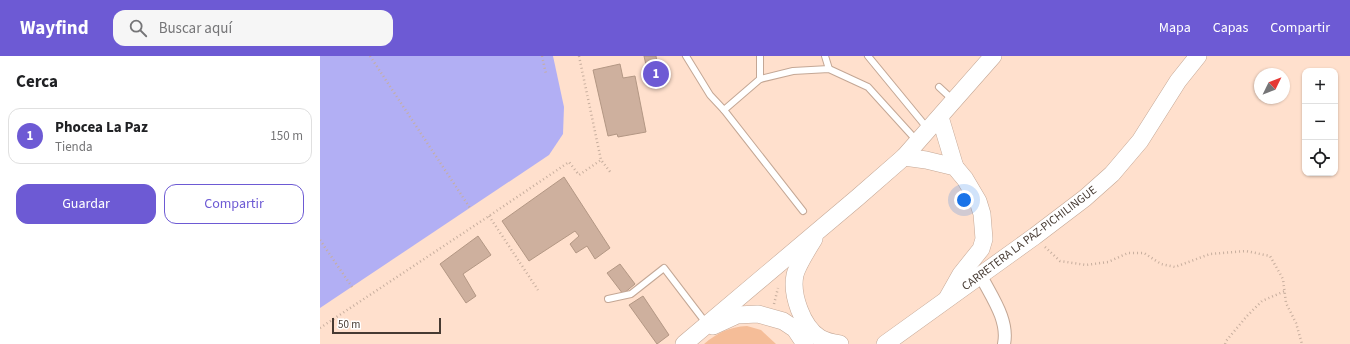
<!DOCTYPE html>
<html lang="es">
<head>
<meta charset="utf-8">
<style>
  :root { --surface:#fff; --page:#f6f6f6; --text:#202124; --muted:#757577; --line:#e0e0e0; --accent:#6d5ad4 }
  body { margin:0; font-family:"Source Sans 3",sans-serif; background:var(--page); color:var(--text) }
  .controls { position:absolute; right:12px; top:12px; display:grid; overflow:hidden; border-radius:8px; box-shadow:0 1px 3px #0004 }
  .controls button { width:36px; height:36px; display:grid; place-items:center; padding:0; border:0; border-bottom:1px solid var(--line); background:var(--surface); color:var(--text); font:20px sans-serif }
  .compass { position:absolute; left:934px; top:12px; width:36px; height:36px; border-radius:50%; background:var(--surface); box-shadow:0 1px 3px #0004; rotate:47deg }
  .scale { position:absolute; left:12px; bottom:10px; width:109px; box-sizing:border-box; padding-left:4px; border:2px solid #463a32; border-top:0; font-size:11px; line-height:14px; white-space:nowrap; color:#463a32; -webkit-text-stroke:3px #fff; paint-order:stroke }
  .you { position:absolute; left:644px; top:144px; width:14px; height:14px; margin:-10px; border:3px solid #fff; border-radius:50%; background:#1a73e8; box-shadow:0 0 0 6px #1a73e833 }
  .badge { display:grid; place-items:center; width:26px; height:26px; border-radius:50%; background:var(--accent); color:#fff; font-size:13px; font-weight:700 }
  .pin { position:absolute; translate:-50% -50%; border:2px solid #fff; box-shadow:0 1px 4px #0006 }
  .list { margin:0; padding:0; list-style:none }
  h2 { display:flex; justify-content:space-between; align-items:center; height:52px; margin:0; padding:0 16px; font-size:17px }
  h2 small { font-size:13px; font-weight:400; color:var(--muted) }
  .list li { display:grid; grid-template-columns:26px 1fr auto; gap:12px; align-items:center; box-sizing:border-box; height:56px; margin:0 8px 8px; padding:0 8px; border:1px solid var(--line); border-radius:12px }
  .list b { display:block; font-size:15px; white-space:nowrap }
  .list p { margin:0; font-size:13px; white-space:nowrap; color:var(--muted) }
  .list em { font-size:13px; font-style:normal; color:var(--muted) }
  .actions { display:flex; gap:8px; padding:12px 16px }
  .actions a { flex:1; padding:9px 0; border:1px solid var(--accent); border-radius:12px; text-align:center; font-size:14px; color:var(--accent) }
  .actions .main { background:var(--accent); color:#fff }
  .icon { flex:none; width:22px; height:22px; fill:none; stroke:currentColor; stroke-width:2; stroke-linecap:round; stroke-linejoin:round }
  .map { position:relative; flex:none; width:1030px; height:288px; overflow:hidden }
  header { display:flex; align-items:center; gap:24px; box-sizing:border-box; height:56px; padding:0 20px; background:var(--accent); color:#fff }
  header strong { font-size:19px }
  nav { display:flex; gap:22px; margin-inline-start:auto; font-size:14px }
  .search { width:280px; height:36px; background:var(--page); display:flex; align-items:center; gap:10px; box-sizing:border-box; padding:0 14px; border-radius:12px; color:var(--muted); font-size:15px }
  main { display:flex }
  aside { flex:1; background:var(--surface) }
  .map>svg:first-child { display:block }
  .green { fill:#f5bd98 }
  .water { fill:#b2aff4 }
  .building { fill:#ceb09e; stroke:#b39784 }
  .lines { fill:none; stroke-linecap:round; stroke-linejoin:round }
  .lane-casing { stroke:#c4a795; stroke-width:8 }
  .street-casing { stroke:#c4a795; stroke-width:14 }
  .secondary-casing { stroke:#c4a795; stroke-width:18 }
  .path { stroke:#c7ae9e; stroke-width:2.5; stroke-dasharray:1 3; stroke-linecap:butt }
  .lane { stroke:#fff; stroke-width:6 }
  .street { stroke:#fff; stroke-width:12 }
  .secondary { stroke:#fff; stroke-width:17 }
  .labels { text-anchor:middle; stroke-width:3; stroke-linejoin:round; paint-order:stroke }
  .street-label { font-size:12px; fill:#463a32; stroke:#fff }
</style>
</head>
<body>
<header>
<strong>Wayfind</strong>
<div class="search"><svg class="icon" aria-label="search" viewBox="0 0 24 24"><circle cx="10" cy="10" r="6"/><path d="M15 15l6 6"/></svg>Buscar aquí</div>
<nav><a>Mapa</a><a>Capas</a><a>Compartir</a></nav>
</header>
<main>
<aside>
<h2>Cerca<small></small></h2>
<ul class="list">
<li><span class="badge">1</span><div><b>Phocea La Paz</b><p>Tienda</p></div><em>150 m</em></li>
</ul>
<div class="actions"><a class="main">Guardar</a><a>Compartir</a></div>
</aside>
<div class="map">
<svg width="1030" height="288" viewBox="0 0 1030 288">
  <rect width="100%" height="100%" fill="#ffe0cd"/>
  <path class="green" d="M427,270L441,274L456,288H384C397,277 409,271 427,270Z"/>
  <path class="water" d="M0,0H233L244,51L243,78L229,99L0,252Z"/>
  <g class="building">
    <path d="M324,0H336L337,6L326,9Z"/>
    <path d="M300,8L303,22L315,20L326,76L298,81L297,78L288,80L273,14Z"/>
    <path d="M244,121L290,192L275,203L267,190L256,197L250,188L259,180L255,175L209,205L182,165Z"/>
    <path d="M158,180L171,199L143,218L156,240L146,247L120,208Z"/>
    <path d="M300,208L315,228L303,238L287,217Z"/>
    <path d="M323,240L349,279L337,288L309,249Z"/>
  </g>
  <g class="lines">
    <g class="lane-casing">
      <g id="lane">
        <path d="M366,0L390,39L404,54L440,23L473,15L509,13L548,31L597,85"/>
        <path d="M440,0V23"/>
        <path d="M505,0L509,13"/>
        <path d="M548,0L608,73"/>
        <path d="M619,31L633,44"/>
        <path d="M404,54L483,155"/>
        <path d="M288,243L311,238L344,212L386,267"/>
      </g>
    </g>
    <g class="street-casing">
      <path id="street" d="M661,220C671,240 689,264 684,288"/>
    </g>
    <g class="secondary-casing">
      <g id="secondary">
        <path d="M620,61L635,111"/>
        <path d="M584,101L606,104L635,111L645,123L658,145L662,158L664,183L661,193L641,218L628,241"/>
        <path d="M494,183C489,191 477,210 475,219C471,238 482,271 500,282C505,285 514,287 520,288"/>
        <path d="M393,270L417,259L438,258L463,265L475,273L485,288"/>
        <path d="M364,288L537,142L584,101L673,0"/>
        <path d="M565,288L715,180L765,142L792,118L820,85L858,25L878,0"/>
      </g>
    </g>
    <g class="path">
      <path d="M50,0L150,152"/>
      <path d="M222,0L226,18"/>
      <path d="M259,0L281,104L291,117"/>
      <path d="M169,160L218,234"/>
      <path d="M0,184L32,231"/>
      <path d="M725,191L740,205L766,209L788,206L808,197H824L841,208L855,211L890,198L926,195L950,200L963,223L966,247L976,267L982,288"/>
      <path d="M454,248L458,232"/>
      <path d="M0,272L169,160L249,106L259,119L281,104"/>
      <path d="M905,288L906,285L927,260L942,245L965,235"/>
    </g>
    <use href="#lane" class="lane"/>
    <use href="#street" class="street"/>
    <use href="#secondary" class="secondary"/>
  </g>
  <g class="labels">
    <g class="street-label">
      <text transform="translate(709 182) rotate(-37)" y="4">CARRETERA LA PAZ-PICHILINGUE</text>
    </g>
  </g>
</svg>
<div class="controls">
<button>+</button>
<button>−</button>
<button><svg class="icon" aria-label="locate" viewBox="0 0 24 24"><circle cx="12" cy="12" r="6"/><path d="M12 2v4M12 18v4M2 12h4M18 12h4"/></svg></button>
</div>
<svg class="compass" viewBox="-18 -18 36 36"><path d="M0-13l5 13h-10z" fill="#e53935"/><path d="M0 13l5-13h-10z" fill="#757577"/></svg>
<div class="scale">50 m</div>
<div class="you"></div>
<div class="pin badge" style="left:336px;top:18px">1</div>
</div>
</main>
</body>
</html>
